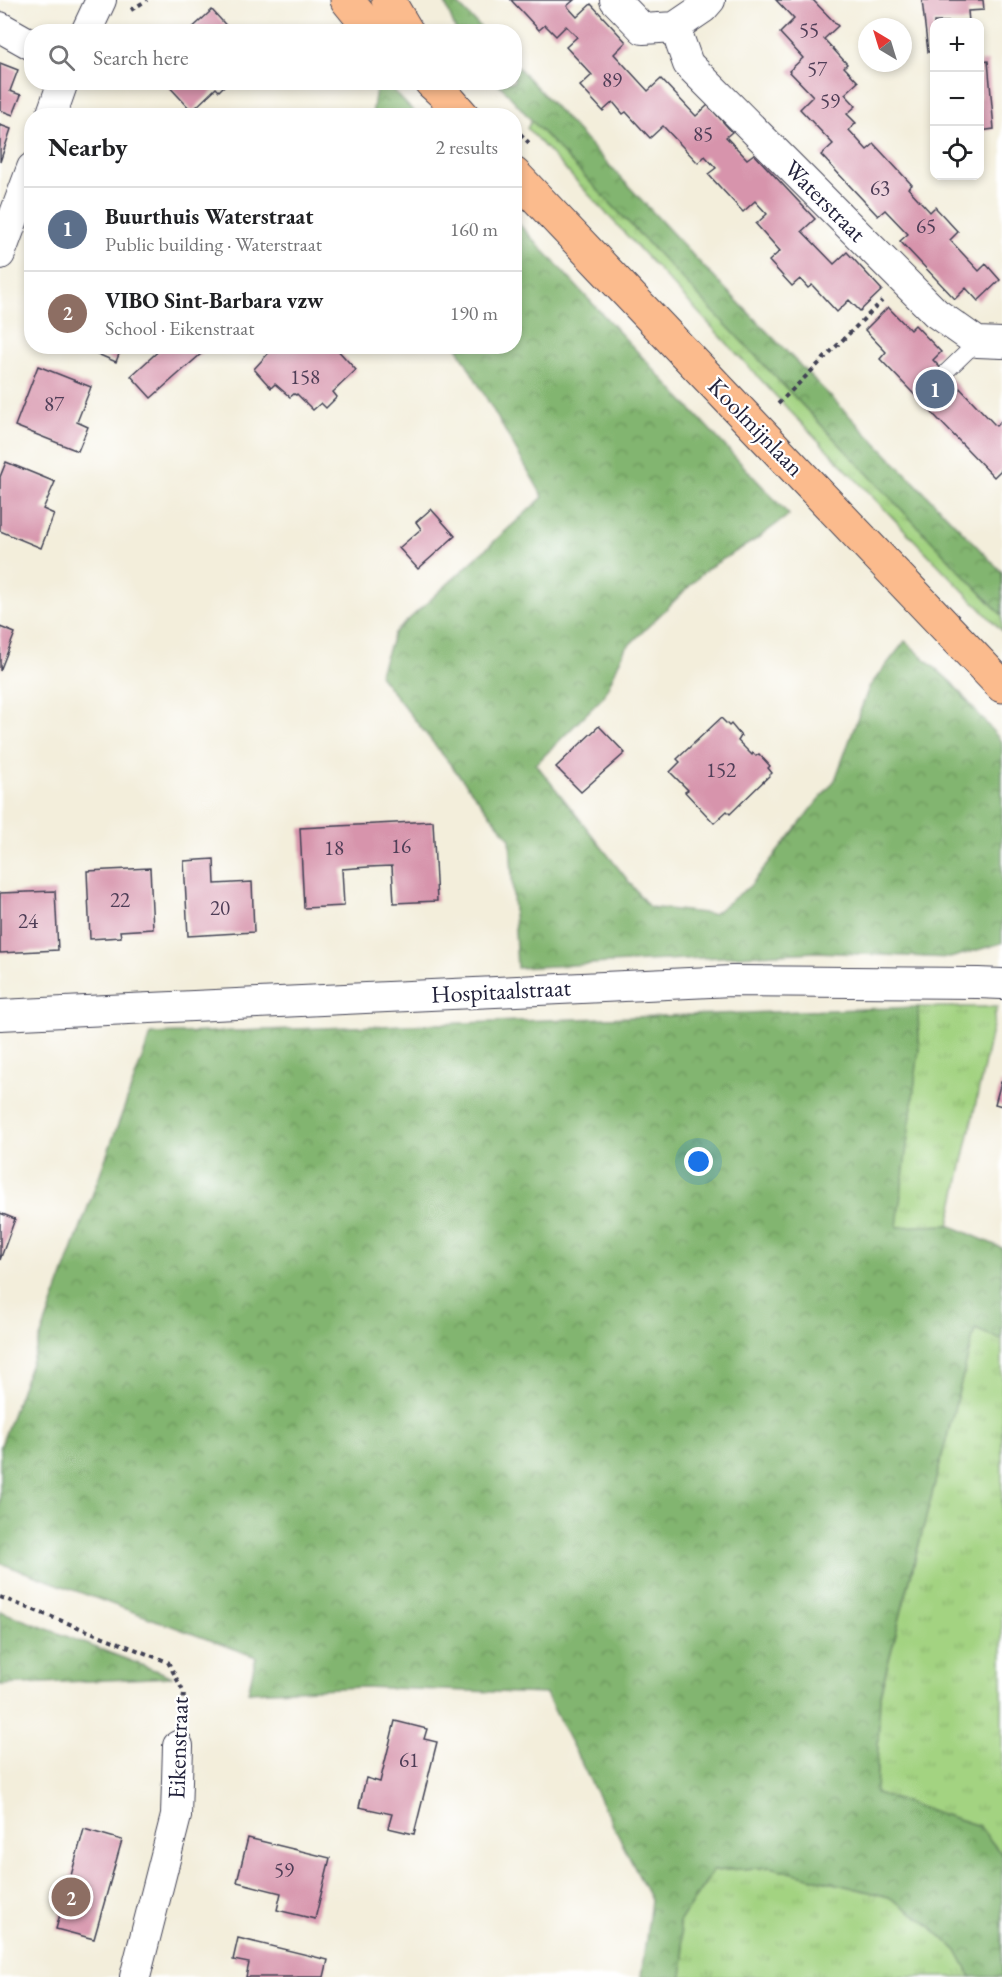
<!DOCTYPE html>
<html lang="en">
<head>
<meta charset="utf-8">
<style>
  :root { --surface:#fff; --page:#f6f6f6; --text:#202124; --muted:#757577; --line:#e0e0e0; --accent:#c8321e }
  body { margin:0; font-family:"EB Garamond",serif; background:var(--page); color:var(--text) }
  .controls { position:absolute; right:18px; top:18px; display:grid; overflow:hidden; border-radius:12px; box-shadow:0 3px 9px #0003 }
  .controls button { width:54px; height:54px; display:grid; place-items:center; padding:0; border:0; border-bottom:2px solid var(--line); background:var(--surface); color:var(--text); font:30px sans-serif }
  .compass { position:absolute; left:858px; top:18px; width:54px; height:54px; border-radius:50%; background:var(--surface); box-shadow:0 3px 9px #0003; rotate:322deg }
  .you { position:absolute; left:699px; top:1162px; width:21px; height:21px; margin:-15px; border:4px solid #fff; border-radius:50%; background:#1a73e8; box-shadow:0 0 0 9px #1a73e833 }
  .badge { display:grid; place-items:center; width:39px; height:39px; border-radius:50%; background:var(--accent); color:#fff; font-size:20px; font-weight:700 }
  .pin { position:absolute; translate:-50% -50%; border:3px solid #fff; box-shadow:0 2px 6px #0006 }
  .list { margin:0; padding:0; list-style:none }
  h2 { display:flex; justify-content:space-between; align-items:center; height:78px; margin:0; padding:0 24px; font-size:26px }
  h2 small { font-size:20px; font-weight:400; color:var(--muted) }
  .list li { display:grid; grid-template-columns:39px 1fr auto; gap:18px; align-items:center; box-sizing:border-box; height:84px; padding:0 24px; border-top:2px solid var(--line) }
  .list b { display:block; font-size:22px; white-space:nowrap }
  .list p { margin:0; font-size:20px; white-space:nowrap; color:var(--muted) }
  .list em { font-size:20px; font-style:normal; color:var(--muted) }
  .icon { flex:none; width:33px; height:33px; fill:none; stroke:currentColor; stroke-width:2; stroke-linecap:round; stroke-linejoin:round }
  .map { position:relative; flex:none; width:1002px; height:1977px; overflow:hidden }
  .search { position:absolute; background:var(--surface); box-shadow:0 3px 9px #0003; left:24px; top:24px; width:498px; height:66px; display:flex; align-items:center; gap:15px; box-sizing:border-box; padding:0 21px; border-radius:24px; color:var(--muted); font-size:22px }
  .panel { position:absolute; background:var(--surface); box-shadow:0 3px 9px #0003; left:24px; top:108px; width:498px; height:246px; border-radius:24px }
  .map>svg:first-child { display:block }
  .grass { fill:url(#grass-tufts); stroke:#627a5e; stroke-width:1.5 }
  .forest { fill:url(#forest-crowns); stroke:#526c55; stroke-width:1.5 }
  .building { fill:#d794ac }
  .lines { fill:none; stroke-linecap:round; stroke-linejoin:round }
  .lane-casing { stroke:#414153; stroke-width:17 }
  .street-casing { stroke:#414153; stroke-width:32 }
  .primary-casing { stroke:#414153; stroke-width:35 }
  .path { stroke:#414153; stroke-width:4; stroke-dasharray:4.5 4.5; stroke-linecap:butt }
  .lane { stroke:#fff; stroke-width:15 }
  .street { stroke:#fff; stroke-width:30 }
  .primary { stroke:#fbbb8d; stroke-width:33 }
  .labels { text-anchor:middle; stroke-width:4.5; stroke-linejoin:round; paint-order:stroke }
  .number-label { font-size:21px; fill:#4f3e57 }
  .street-label { font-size:24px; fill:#22223b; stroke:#fff }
</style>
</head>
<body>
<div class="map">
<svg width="1002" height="1977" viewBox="0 0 1002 1977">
  <defs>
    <pattern id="grass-tufts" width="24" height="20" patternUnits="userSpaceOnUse" patternTransform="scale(1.5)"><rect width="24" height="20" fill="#a3d381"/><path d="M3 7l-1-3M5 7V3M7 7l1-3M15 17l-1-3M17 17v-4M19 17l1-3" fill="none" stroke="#8cb570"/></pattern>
    <pattern id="forest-crowns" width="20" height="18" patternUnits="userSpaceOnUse" patternTransform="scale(1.5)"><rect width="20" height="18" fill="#82b56f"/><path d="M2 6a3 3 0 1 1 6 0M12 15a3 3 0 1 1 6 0" fill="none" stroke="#6a935c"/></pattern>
  </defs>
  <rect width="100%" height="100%" fill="#fff"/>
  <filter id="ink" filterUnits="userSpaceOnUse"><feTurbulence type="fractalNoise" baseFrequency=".0167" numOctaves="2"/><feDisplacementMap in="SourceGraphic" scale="12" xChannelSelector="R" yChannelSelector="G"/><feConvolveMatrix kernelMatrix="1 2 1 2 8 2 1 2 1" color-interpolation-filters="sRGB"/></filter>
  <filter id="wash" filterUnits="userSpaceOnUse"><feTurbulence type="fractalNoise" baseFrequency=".008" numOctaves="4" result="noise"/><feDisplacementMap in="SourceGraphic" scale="24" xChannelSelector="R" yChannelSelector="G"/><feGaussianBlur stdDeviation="1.35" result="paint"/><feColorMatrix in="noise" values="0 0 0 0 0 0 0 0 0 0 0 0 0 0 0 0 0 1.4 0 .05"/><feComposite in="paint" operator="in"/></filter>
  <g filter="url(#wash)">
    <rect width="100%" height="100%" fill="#f3eedb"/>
    <g class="grass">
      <path d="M532,121L1002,615V631L788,409L527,128Z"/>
      <path d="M918,1007H997L949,1225L896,1227L919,1049Z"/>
      <path d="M975,1329L1002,1340V1855L979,1826L876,1793L880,1695Z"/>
      <path d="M770,1867L889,1897L926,1922L957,1951L971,1977H682L684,1955L679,1922L713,1871Z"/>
    </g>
    <g class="forest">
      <path d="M444,0H454L484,31H456Z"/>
      <path d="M515,64L702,265L1002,572V615L532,121L498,83L514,82Z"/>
      <path d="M377,83H386L417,115H372Z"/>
      <path d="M515,220L789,515L755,540L708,568L625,649L604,696L536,764L649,907L713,914L750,886L835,780L869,687L905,641L952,683L1002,742V943L950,958L816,952L517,968L510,839L379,675L394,633L543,497L457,347L514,346Z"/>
      <path d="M918,1007L919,1049L897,1227L949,1225L1002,1248V1340L975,1329L880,1694L876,1793L979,1826L1002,1855V1977H971L957,1951L926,1922L889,1897L770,1867L713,1871L679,1922L684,1955L682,1977H641L651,1900L546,1694L363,1687L248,1692L256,1657L0,1563V1448L151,1034Z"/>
      <path d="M0,1611L173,1677L0,1685Z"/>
    </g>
    <g id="blocks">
      <g class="building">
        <path d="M511,0H574L567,6L577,17L591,4L626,42L614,54L648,91L661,79L696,116L708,105L732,132L726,137L747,159L754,154L815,219L802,231L834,264L847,252L882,290L860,311L849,300L837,312L812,285L808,288L800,279L792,286L769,261L780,251L756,224L767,214L755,201L743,212L708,174L716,168L705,156L698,163L663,126L650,138L626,112L623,114L613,102L603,111L580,86L592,75L566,47L577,37L566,26L556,36L545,25L539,30Z"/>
        <path d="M776,0H813L838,26L824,39L847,64L844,67L858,82L845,94L856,106L847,114L856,123L849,130L867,150L874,144L912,185L908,188L930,212L935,207L958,232L950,240L979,271L986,264L1000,280L978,301L966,288L955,299L900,241L908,234L885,210L878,216L821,155L833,144L800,109L813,96L789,71L803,58L780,33L794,19Z"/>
        <path d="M922,0H983L984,10L968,11L969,22H934V52H928Z"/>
        <path d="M212,10L232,32H188Z"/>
        <path d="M988,61L994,129L980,131V62Z"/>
        <path d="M0,63L18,70L10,91L21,95L13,115L0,110Z"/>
        <path d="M165,82H228L219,91L216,88L192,111Z"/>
        <path d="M0,125L11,129L0,162Z"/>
        <path d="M888,307L910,330L915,325L941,352L933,360L996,426L1002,420V471L1001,470L994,477L880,359L886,352L865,330Z"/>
        <path d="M79,346H122L116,362Z"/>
        <path d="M164,346H210L151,398L131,376Z"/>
        <path d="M275,346H334L356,370L333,392L337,397L326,408L321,403L313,410L297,394L296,395L294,394L290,397L275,384L271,388L254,369Z"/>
        <path d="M38,366L91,387L77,422L88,427L78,451L15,426Z"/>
        <path d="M6,462L55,482L43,509L54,514L41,548L0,531V477Z"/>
        <path d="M431,509L455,536L418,569L399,548L421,529L416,522Z"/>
        <path d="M0,627L15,633L0,671Z"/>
        <path d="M721,718L729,726L731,724L741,736L738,741L752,755L753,753L756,756L759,754L770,766L768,768L772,773L730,814L727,811L714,823L685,792L688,790L670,772L680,762L677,759Z"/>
        <path d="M599,726L625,753L581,792L556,767Z"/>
        <path d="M433,821L437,901L394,903L392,866L368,867L342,869L344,906L304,908L300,828Z"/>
        <path d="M214,859L215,884L252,882L254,932L188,936L184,861Z"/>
        <path d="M150,868L153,929L120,931L121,937L90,939L87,871Z"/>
        <path d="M55,891L58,950L0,953V893Z"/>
        <path d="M1001,1082H1002V1106L995,1104Z"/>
        <path d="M0,1213L15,1219L0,1260Z"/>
        <path d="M395,1721L427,1729L424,1739L437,1742L414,1834L388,1828L392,1814L359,1807L366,1778L380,1782Z"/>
        <path d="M84,1829L122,1840L94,1939L56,1929Z"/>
        <path d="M248,1838L330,1858L315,1919L277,1910L281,1893L237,1882Z"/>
        <path d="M238,1938L328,1960L324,1977H246L249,1963L233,1960Z"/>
      </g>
    </g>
  </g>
  <g filter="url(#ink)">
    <use href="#blocks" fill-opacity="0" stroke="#414153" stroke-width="1.5"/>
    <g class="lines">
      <g class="lane-casing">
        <path id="lane" d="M947,371L977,342"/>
      </g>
      <g class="street-casing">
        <g id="street">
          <path d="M615,0L643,29L675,27L703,8L710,0"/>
          <path d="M0,27L32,45"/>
          <path d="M675,27L688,64L936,313L977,342L1002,343"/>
          <path d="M86,32L101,0"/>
          <path d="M51,116L63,82"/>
          <path d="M0,254L32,168"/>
          <path d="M0,1015L732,981L978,983L1002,984"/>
          <path d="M135,1977L176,1816L178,1746"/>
        </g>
      </g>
      <g class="primary-casing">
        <g id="primary">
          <path d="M347,0L373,32"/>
          <path d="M388,0L407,32"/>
          <path d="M431,82L442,92L463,116"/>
          <path d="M514,174L1002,686"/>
        </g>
      </g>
      <g class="path">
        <path d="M131,10L147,0"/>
        <path d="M495,107L503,116"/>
        <path d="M514,127L529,143"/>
        <path d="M778,404L882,301"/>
        <path d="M0,1597L168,1662L184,1693L182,1716"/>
      </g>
      <use href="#lane" class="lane"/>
      <use href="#street" class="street"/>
      <use href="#primary" class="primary"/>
    </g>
  </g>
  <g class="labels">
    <g class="number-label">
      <text x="809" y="37">55</text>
      <text x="817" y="76">57</text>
      <text x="612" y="87">89</text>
      <text x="830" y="108">59</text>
      <text x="703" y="141">85</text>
      <text x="880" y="195">63</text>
      <text x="926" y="233">65</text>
      <text x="305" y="384">158</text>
      <text x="54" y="411">87</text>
      <text x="721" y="777">152</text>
      <text x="401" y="853">16</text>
      <text x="334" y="855">18</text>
      <text x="120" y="907">22</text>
      <text x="220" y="915">20</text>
      <text x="28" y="928">24</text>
      <text x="409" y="1767">61</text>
      <text x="284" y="1877">59</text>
    </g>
    <g class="street-label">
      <text transform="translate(825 201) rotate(45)" y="8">Waterstraat</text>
      <text transform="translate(756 427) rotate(46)" y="8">Koolmijnlaan</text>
      <text transform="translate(501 991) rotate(-3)" y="8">Hospitaalstraat</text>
      <text transform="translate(178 1748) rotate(-88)" y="8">Eikenstraat</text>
    </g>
  </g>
</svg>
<div class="controls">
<button>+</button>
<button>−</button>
<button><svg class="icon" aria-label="locate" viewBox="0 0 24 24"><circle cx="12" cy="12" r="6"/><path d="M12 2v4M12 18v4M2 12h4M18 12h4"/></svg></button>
</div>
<svg class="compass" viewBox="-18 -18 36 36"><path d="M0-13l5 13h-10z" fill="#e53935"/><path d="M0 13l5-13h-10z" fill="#757577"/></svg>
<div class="you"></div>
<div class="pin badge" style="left:935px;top:389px;background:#5c6f8a">1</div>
<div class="pin badge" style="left:71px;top:1897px;background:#8d6e63">2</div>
<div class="search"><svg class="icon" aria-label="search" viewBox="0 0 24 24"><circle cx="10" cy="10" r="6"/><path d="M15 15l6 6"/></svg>Search here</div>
<section class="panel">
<h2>Nearby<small>2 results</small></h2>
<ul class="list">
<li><span class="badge" style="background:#5c6f8a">1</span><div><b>Buurthuis Waterstraat</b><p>Public building · Waterstraat</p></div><em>160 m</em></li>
<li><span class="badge" style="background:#8d6e63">2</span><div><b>VIBO Sint-Barbara vzw</b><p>School · Eikenstraat</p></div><em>190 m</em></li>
</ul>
</section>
</div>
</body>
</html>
